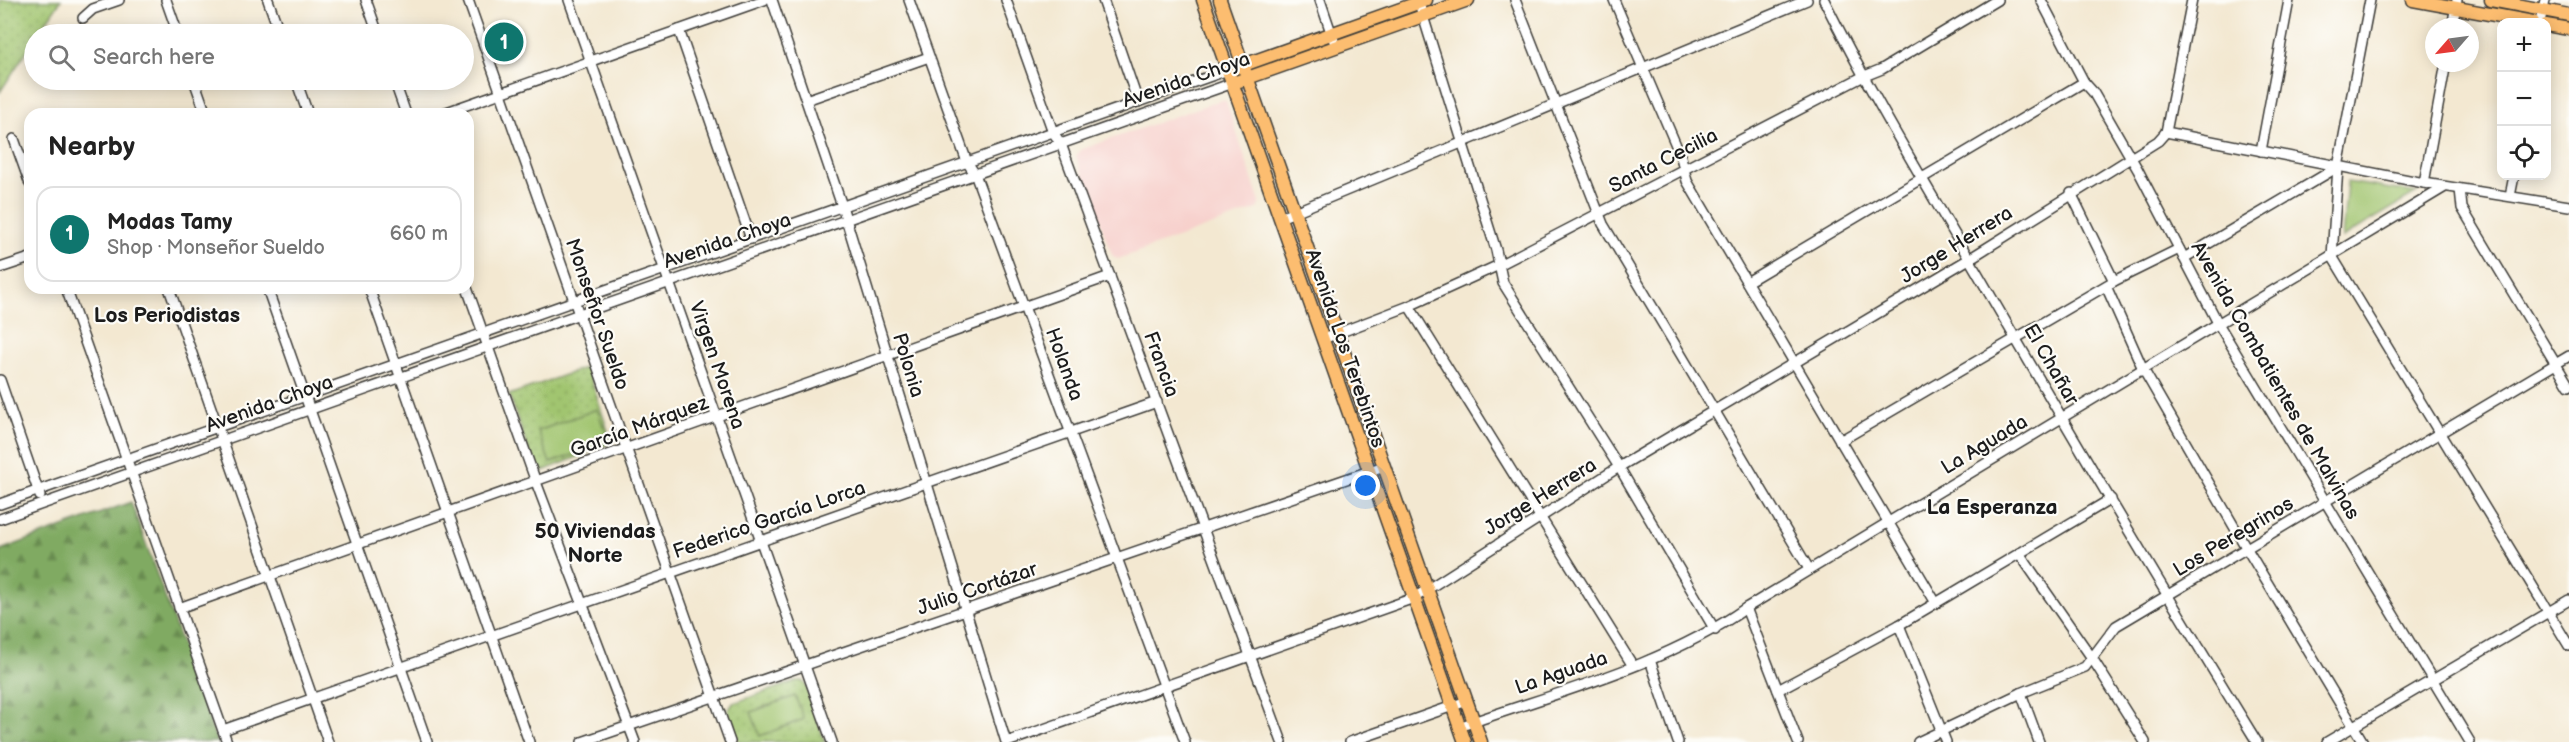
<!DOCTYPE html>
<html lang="en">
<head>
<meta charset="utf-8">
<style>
  :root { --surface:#fff; --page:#f2f2f2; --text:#222; --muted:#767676; --line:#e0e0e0; --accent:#0f766e }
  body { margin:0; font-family:"Balsamiq Sans",sans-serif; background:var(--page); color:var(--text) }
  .controls { position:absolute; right:18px; top:18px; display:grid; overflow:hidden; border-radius:12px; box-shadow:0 3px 15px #0003 }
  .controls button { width:54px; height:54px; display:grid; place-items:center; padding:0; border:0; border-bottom:2px solid var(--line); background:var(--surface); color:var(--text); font:30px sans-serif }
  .compass { position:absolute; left:2425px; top:18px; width:54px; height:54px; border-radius:50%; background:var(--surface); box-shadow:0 3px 15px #0003; rotate:242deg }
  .you { position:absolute; left:1366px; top:486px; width:21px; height:21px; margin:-15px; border:4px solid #fff; border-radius:50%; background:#1a73e8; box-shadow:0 0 0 9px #1a73e833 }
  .badge { display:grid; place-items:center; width:39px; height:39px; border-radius:50%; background:var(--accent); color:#fff; font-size:20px; font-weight:700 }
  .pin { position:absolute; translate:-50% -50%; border:3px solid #fff; box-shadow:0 2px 6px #0006 }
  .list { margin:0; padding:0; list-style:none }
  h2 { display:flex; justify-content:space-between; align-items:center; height:78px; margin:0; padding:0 24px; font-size:26px }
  h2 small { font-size:20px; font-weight:400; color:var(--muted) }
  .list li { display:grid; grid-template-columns:39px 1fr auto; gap:18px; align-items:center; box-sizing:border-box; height:96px; margin:0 12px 12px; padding:0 12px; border:2px solid var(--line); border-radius:18px }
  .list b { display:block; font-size:22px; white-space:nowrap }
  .list p { margin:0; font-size:20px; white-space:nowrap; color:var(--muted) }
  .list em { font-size:20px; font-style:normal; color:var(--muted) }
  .icon { flex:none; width:33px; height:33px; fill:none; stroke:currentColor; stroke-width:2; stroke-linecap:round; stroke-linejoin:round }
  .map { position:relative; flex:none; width:2569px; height:742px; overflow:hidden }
  .search { position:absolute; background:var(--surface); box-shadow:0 3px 15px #0003; left:24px; top:24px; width:450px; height:66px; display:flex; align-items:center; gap:15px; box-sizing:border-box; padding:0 21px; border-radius:33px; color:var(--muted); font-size:22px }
  .panel { position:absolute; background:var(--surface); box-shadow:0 3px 15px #0003; left:24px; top:108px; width:450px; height:186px; border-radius:18px }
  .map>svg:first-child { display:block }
  .built { fill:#f7d0cc }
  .grass { fill:url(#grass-dots); stroke:#5e7046; stroke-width:1.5 }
  .forest { fill:url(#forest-firs); stroke:#4e633f; stroke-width:1.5 }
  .park { fill:#a1c56f; stroke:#5e7046; stroke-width:1.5 }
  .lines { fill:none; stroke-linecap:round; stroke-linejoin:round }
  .minor-casing { stroke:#3c3b37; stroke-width:12 }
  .major-casing { stroke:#3c3b37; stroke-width:15 }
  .minor { stroke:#fff; stroke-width:9 }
  .major { stroke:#fcbd6f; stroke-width:12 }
  .labels { text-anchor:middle; stroke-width:4.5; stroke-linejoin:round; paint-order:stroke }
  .street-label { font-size:20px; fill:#1c1c1c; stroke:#fdfcf7 }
  .neighbourhood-label { font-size:21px; font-weight:bold; fill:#1c1c1c; stroke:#fdfcf7 }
</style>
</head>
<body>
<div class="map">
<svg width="2569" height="742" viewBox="0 0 2569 742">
  <defs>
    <pattern id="grass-dots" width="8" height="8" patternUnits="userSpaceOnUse" patternTransform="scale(1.5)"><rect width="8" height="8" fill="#a1c56f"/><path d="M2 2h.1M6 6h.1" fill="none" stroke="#8aa960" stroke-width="1.8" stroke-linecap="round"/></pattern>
    <pattern id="forest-firs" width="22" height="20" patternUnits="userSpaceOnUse" patternTransform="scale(1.5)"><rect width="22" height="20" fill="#80aa62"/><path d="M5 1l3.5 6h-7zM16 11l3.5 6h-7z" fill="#688a50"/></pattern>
  </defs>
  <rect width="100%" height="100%" fill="#fdfcf7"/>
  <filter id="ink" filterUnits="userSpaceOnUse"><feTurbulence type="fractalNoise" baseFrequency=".0167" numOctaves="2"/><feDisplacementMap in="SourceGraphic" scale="12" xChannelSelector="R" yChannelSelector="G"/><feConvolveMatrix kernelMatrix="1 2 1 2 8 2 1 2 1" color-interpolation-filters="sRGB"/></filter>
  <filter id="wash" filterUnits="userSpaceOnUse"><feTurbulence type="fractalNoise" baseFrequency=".008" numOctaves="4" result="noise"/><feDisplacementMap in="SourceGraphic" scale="24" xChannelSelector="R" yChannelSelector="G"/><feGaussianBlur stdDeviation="1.35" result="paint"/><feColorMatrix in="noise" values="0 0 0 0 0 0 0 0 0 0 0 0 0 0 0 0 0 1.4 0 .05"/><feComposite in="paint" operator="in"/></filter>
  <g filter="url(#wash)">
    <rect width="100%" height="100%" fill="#f3e8d1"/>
    <path class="built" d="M1221,100L1226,101L1260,202L1257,209L1118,259L1112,255L1076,156L1080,150Z"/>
    <g class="grass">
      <path d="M0,0H61L38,34H34V40L0,92Z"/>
      <path d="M587,367L612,443L543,471L538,470L534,466L509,395Z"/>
      <path d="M797,681H802L806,685L825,742H739L728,711L733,703Z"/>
    </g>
    <path class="forest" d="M131,502L217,742H0V550Z"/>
    <g class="park">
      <path d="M2347,182L2417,193L2342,238Z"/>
      <path d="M597,409L609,442L550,463L538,431Z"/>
      <path d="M795,696L804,719L760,736L751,712Z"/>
    </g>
  </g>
  <g filter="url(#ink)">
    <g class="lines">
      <g class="minor-casing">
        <g id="minor">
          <path d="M166,0L178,34"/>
          <path d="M268,0L280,34"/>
          <path d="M366,0L378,34"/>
          <path d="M468,0L730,742"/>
          <path d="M569,0L832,742"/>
          <path d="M772,0L842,206L1006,742"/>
          <path d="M909,0L967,162L975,174L1185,742"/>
          <path d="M1006,0L1053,132L1061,144L1282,742"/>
          <path d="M1103,0L1138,102"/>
          <path d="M1320,0L1336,47"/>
          <path d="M1418,0L1496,250L1503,283L1619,467L1715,630"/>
          <path d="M1515,0L1603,224L1809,569"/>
          <path d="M1614,0L1681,157L1687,181L1936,603"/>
          <path d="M1824,0C1872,97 1928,188 1982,281C2072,436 2163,590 2257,742"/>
          <path d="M2041,0L2084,82L2093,92L2138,170L2219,325L2470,742"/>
          <path d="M2370,0L2338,167L2332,256L2569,646"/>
          <path d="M83,18L93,9L119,0"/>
          <path d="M2540,22L2545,0"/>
          <path d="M2452,27L2457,0"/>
          <path d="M679,30L751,239"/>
          <path d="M194,80L206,114"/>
          <path d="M296,80L308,114"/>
          <path d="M394,80L406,114"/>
          <path d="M806,100L929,57"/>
          <path d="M441,114L764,0"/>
          <path d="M2166,132L2424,183L2569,206"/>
          <path d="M2166,132L2192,0"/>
          <path d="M14,139L30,184"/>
          <path d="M2261,151L2289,0"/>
          <path d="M2424,183L2446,63"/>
          <path d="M2460,189L2462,208L2569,386"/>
          <path d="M2071,193L2114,281"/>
          <path d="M2510,196L2514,176"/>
          <path d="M1280,218L1807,0"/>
          <path d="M2184,258L2338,167"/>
          <path d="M0,268L30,258"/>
          <path d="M1747,282L2084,82"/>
          <path d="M2106,286L2143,369L2247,549L2363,742"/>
          <path d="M66,288L227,742"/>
          <path d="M169,288L328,742"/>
          <path d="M267,288L427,742"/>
          <path d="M369,288L529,742"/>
          <path d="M467,288L536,482L635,742"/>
          <path d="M1409,306L1633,666"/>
          <path d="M1323,339L1409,306L1499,265L1862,77L1882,69L1997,0"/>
          <path d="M0,380L40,496"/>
          <path d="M1840,441L2114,281L2179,249"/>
          <path d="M0,504L1228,70"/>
          <path d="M0,519L1233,83"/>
          <path d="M2019,553L2092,658L2145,742"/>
          <path d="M179,608L1110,276"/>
          <path d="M1746,608L1798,742"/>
          <path d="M1899,625L1946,742"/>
          <path d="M1650,660L1678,742"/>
          <path d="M1778,690L1899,625L2111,499"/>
          <path d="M2021,693L2039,742"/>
          <path d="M1459,727C1554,693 1664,666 1746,608L2445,187"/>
          <path d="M223,730L1157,402"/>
          <path d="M582,742L1384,466"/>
          <path d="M1007,742L1414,598L1619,467L1969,259L2158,141L2166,132"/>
          <path d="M1350,742L1467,701"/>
          <path d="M1918,742L2021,693L2085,667L2116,626L2569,356"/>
          <path d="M2327,742L2569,600"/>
        </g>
      </g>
      <g class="major-casing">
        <g id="major">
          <path d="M1203,0L1465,742"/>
          <path d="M1220,0L1481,742"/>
          <path d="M2413,0L2533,22"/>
          <path d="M2491,0L2569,15"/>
          <path d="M2546,25L2569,29"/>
          <path d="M1235,68L1426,0"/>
          <path d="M1239,81L1468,0"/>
        </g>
      </g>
      <use href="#minor" class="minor"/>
      <use href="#major" class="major"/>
    </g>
  </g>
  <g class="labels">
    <g class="street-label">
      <text transform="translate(1186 79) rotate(-19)" y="7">Avenida Choya</text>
      <text transform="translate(1663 160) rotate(-27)" y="7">Santa Cecilia</text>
      <text transform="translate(727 240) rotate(-19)" y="7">Avenida Choya</text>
      <text transform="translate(1956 244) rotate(-32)" y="7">Jorge Herrera</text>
      <text transform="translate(598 314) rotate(71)" y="7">Monseñor Sueldo</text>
      <text transform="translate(1346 348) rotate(71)" y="7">Avenida Los Terebintos</text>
      <text transform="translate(1065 364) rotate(70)" y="7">Holanda</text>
      <text transform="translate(1162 364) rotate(70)" y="7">Francia</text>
      <text transform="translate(2052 364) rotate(60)" y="7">El Chañar</text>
      <text transform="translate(718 365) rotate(71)" y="7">Virgen Morena</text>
      <text transform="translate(909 365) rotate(73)" y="7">Polonia</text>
      <text transform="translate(2276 380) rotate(60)" y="7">Avenida Combatientes de Malvinas</text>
      <text transform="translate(269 403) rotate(-20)" y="7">Avenida Choya</text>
      <text transform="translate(639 426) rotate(-20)" y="7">García Márquez</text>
      <text transform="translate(1984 444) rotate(-31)" y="7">La Aguada</text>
      <text transform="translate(1540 496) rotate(-32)" y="7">Jorge Herrera</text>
      <text transform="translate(769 519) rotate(-19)" y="7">Federico García Lorca</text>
      <text transform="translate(2233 536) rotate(-31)" y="7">Los Peregrinos</text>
      <text transform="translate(977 588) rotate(-19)" y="7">Julio Cortázar</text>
      <text transform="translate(1561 672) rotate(-19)" y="7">La Aguada</text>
    </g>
    <g class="neighbourhood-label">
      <text x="167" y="322">Los Periodistas</text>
      <text x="1992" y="514">La Esperanza</text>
      <text x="595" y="538">50 Viviendas<tspan x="595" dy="24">Norte</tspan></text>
    </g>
  </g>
</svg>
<div class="controls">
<button>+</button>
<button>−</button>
<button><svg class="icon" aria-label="locate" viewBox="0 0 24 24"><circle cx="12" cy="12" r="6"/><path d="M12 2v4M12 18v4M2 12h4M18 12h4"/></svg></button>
</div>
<svg class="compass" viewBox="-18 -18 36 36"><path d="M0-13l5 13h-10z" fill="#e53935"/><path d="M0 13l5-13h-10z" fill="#767676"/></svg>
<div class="you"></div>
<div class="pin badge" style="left:504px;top:42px">1</div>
<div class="search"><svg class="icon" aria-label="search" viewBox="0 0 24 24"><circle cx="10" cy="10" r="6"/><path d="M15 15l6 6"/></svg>Search here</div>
<section class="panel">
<h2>Nearby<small></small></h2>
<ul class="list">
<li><span class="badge">1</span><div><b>Modas Tamy</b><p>Shop · Monseñor Sueldo</p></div><em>660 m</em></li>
</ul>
</section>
</div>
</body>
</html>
